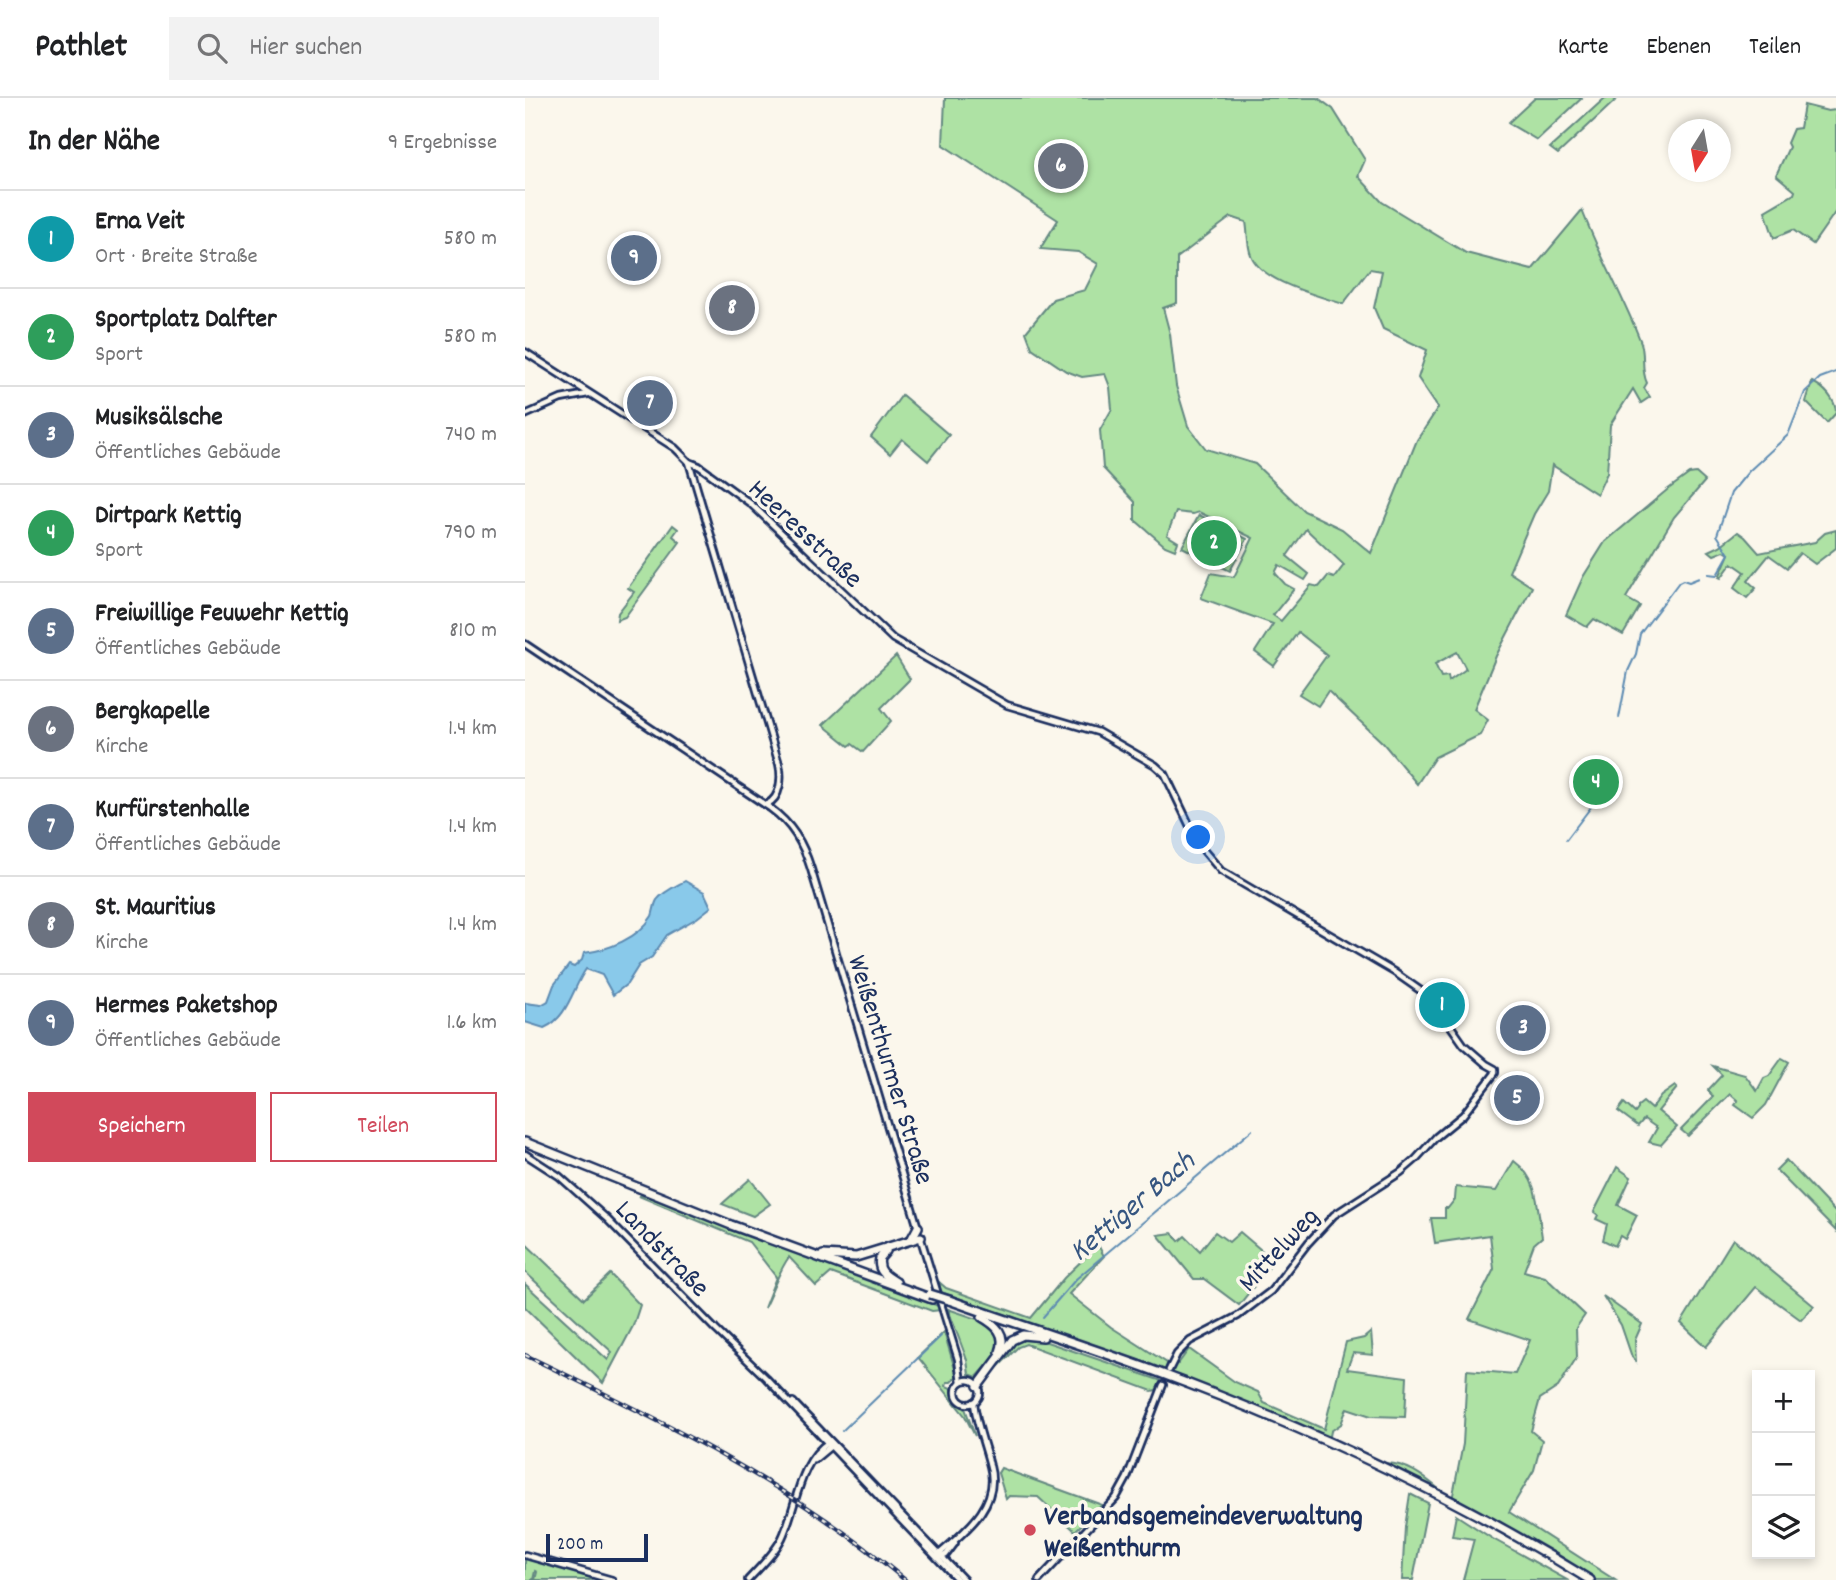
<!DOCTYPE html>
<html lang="de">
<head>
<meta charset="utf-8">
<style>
  :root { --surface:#fff; --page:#f2f2f2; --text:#202124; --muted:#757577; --line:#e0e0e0; --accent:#d1495b }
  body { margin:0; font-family:Dekko,sans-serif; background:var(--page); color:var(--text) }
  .controls { position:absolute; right:21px; bottom:21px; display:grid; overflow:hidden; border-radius:0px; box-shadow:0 4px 10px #0003 }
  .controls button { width:63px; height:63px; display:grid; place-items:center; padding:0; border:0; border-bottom:2px solid var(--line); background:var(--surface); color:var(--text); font:35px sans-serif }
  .compass { position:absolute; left:1143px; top:21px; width:63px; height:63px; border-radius:50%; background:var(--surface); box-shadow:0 4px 10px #0003; rotate:191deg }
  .scale { position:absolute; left:21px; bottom:18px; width:102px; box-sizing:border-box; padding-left:7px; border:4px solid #1b2f5e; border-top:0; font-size:19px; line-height:24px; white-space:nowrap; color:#1b2f5e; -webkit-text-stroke:5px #fbf7ec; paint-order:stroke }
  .you { position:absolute; left:674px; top:740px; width:24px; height:24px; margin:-18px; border:5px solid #fff; border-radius:50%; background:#1a73e8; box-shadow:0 0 0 10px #1a73e833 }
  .badge { display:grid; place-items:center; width:46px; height:46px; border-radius:50%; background:var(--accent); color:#fff; font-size:23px; font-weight:700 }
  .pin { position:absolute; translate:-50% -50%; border:4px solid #fff; box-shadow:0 2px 7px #0006 }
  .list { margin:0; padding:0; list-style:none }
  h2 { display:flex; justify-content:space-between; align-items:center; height:91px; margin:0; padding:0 28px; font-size:30px }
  h2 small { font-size:23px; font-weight:400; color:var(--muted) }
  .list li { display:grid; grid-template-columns:46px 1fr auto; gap:21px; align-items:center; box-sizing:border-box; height:98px; padding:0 28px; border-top:2px solid var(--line) }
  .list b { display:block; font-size:26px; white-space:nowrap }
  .list p { margin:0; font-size:23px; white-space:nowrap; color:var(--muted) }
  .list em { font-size:23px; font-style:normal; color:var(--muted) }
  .actions { display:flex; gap:14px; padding:21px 28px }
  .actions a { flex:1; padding:16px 0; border:2px solid var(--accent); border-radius:0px; text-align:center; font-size:24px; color:var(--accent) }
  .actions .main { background:var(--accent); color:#fff }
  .icon { flex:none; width:38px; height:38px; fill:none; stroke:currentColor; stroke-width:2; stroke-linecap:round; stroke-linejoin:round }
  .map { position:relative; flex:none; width:1311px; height:1482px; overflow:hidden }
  header { display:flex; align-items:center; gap:42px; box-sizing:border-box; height:98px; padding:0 35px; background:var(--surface); border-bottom:2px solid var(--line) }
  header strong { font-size:33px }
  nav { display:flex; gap:38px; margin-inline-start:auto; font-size:24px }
  .search { width:490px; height:63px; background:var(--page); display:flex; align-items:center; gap:18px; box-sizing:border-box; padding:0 24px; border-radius:0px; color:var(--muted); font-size:26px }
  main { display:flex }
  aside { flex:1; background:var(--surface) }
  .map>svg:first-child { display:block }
  .green { fill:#aee2a4; stroke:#648881; stroke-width:2; fill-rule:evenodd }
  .water { fill:#89c9ea; stroke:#5d8bb2; stroke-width:2 }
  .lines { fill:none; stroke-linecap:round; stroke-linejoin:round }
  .stream { stroke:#5d8bb2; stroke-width:2 }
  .secondary-casing { stroke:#1b2f5e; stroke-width:10 }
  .highway-casing { stroke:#1b2f5e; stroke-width:12 }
  .secondary { stroke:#fbf7ec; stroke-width:4.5 }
  .highway { stroke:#fbf7ec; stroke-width:7 }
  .rail-casing { stroke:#1b2f5e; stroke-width:4.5 }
  .rail { stroke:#fbf7ec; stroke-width:2; stroke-dasharray:5; stroke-linecap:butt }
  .highway-bridge-casing { stroke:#1b2f5e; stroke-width:12; stroke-linecap:butt }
  .highway-bridge { stroke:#fbf7ec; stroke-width:7 }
  .poi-dot { fill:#d1495b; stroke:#fbf7ec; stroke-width:2.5 }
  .labels { text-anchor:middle; stroke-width:7; stroke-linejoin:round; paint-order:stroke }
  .street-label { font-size:28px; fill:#1b2f5e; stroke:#fbf7ec }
  .poi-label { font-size:28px; font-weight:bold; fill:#1b2f5e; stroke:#fbf7ec; text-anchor:start }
  .water-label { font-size:30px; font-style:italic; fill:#365681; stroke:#fbf7ec }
</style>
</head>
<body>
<header>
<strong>Pathlet</strong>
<div class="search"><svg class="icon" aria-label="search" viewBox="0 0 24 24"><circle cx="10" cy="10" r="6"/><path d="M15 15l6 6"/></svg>Hier suchen</div>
<nav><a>Karte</a><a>Ebenen</a><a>Teilen</a></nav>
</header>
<main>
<aside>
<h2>In der Nähe<small>9 Ergebnisse</small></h2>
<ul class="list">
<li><span class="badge" style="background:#0f9aa8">1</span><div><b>Erna Veit</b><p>Ort · Breite Straße</p></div><em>580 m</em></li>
<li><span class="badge" style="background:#2e9e5b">2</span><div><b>Sportplatz Dalfter</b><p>Sport</p></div><em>580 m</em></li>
<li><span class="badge" style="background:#5c6f8a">3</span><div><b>Musiksälsche</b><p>Öffentliches Gebäude</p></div><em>740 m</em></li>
<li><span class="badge" style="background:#2e9e5b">4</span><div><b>Dirtpark Kettig</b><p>Sport</p></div><em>790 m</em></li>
<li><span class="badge" style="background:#5c6f8a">5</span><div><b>Freiwillige Feuwehr Kettig</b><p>Öffentliches Gebäude</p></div><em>810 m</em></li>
<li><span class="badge" style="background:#6b7280">6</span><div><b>Bergkapelle</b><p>Kirche</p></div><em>1.4 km</em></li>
<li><span class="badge" style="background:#5c6f8a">7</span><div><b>Kurfürstenhalle</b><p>Öffentliches Gebäude</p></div><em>1.4 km</em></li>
<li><span class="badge" style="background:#6b7280">8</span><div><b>St. Mauritius</b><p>Kirche</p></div><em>1.4 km</em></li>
<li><span class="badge" style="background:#5c6f8a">9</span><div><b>Hermes Paketshop</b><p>Öffentliches Gebäude</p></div><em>1.6 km</em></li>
</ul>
<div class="actions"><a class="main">Speichern</a><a>Teilen</a></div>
</aside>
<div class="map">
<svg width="1311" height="1482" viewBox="0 0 1311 1482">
  <rect width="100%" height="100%" fill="#fbf7ec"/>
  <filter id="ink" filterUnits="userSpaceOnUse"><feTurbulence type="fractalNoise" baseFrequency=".0143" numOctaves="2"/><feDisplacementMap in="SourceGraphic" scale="14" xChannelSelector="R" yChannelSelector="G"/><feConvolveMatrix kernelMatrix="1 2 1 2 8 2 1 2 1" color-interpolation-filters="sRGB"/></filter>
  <g filter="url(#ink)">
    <g class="green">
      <path d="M420,0H793L808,11L840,62L833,78L857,104L941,155L1007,172L1057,112C1074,157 1098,198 1115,242C1121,255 1115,271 1122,285L1119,290L1125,299L1116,305L1108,291L1085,327L1082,375L1072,396L1027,367L1023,393L1009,416L984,474L1007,489L971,558L949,611L963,622L955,637L910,659L892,686L858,645L803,593L793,608L774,596L802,557L773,534L749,568L730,554L748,526L676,500L686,475L709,479L728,440L674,414L668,416L651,414L642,437L653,444L650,452L640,448L610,422V404L578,370L575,332L587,311L585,289L580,276L557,279L541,273L507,250L501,234L528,201L560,192L573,166L553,154L515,151L533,122L418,47ZM706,119L721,124C723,134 722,148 726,157C736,184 792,197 818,206L845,171L857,173L849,210L858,231L902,252L893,280L913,310L892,342L846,455L817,431L779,413L730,366L681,351L663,328L651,288L645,236L638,210L652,205V160ZM781,431L819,467L809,480L803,478L794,489L786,487L756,523L748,517L769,491L760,486L750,475L754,467L780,482L784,476L762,458ZM932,554L941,571L924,583L923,578L916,579L910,566Z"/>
      <path d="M1010,0H1057L1012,42L983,25Z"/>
      <path d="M1080,0H1093L1033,56L1025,50Z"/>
      <path d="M1279,7L1303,13L1311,12V113L1288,146L1268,132L1249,140L1240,113L1269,96L1270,93L1251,77L1264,49L1262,45L1268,31L1275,30Z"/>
      <path d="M1287,284C1299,289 1311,302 1311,315L1302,325L1281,304Z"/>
      <path d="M377,297L424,337L403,363L377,341L365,356L346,339Z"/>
      <path d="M1171,375L1180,383L1149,419L1101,500L1115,508L1098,537L1069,521L1062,529L1041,517L1058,479L1080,444L1142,392L1164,376Z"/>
      <path d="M674,417L722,441L705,473L657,449Z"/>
      <path d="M148,427L153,431L148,438L155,444L100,519L92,522L93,515L109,494L103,490Z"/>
      <path d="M1311,432V450L1290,466L1275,455L1262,470L1244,457L1223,483L1231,490L1222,500L1209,490L1220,474L1207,465L1196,480L1194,479L1204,456L1199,453L1189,457L1184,453L1195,448L1213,434L1220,439L1234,455L1290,444L1300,435Z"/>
      <path d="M371,558L385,581L356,610L366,623L338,654L327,646L324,648L298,627Z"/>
      <path d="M1069,666L1092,675L1072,698L1055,689Z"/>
      <path d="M1257,960L1264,964L1241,1007L1228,1020L1210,1007L1213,1003L1205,996L1163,1038L1156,1032L1188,999L1183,992L1197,977L1188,968L1220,977L1232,993L1239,980L1244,978Z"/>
      <path d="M1150,988L1152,990L1133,1013L1152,1029L1136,1047L1124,1044L1132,1030L1119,1021L1113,1028L1093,1013L1099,1005L1110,1015L1113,1011V1008L1118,1004L1126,1011L1136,998Z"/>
      <path d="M1261,1062L1311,1115V1133L1251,1072Z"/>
      <path d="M989,1063C1015,1082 1012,1110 1017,1139L1009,1146L999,1173L1020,1179L1060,1217L1051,1230L1052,1259L1033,1289L1015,1301L1006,1333L1017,1342L1009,1372L984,1414L1090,1482H1069L985,1433L855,1366C883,1361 907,1386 927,1402L938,1346L942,1272L990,1276L1005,1242L944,1221L969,1171L965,1137L910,1145L906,1120H920V1110H923L930,1101L931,1089L971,1093Z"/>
      <path d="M1092,1069L1106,1079L1093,1107L1112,1117L1100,1141L1095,1138L1090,1148L1078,1142L1082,1126L1071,1121L1073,1117L1069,1114Z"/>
      <path d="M225,1081L245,1106L228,1118L197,1106Z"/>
      <path d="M114,1098H122L393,1200L416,1209L417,1212L407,1213L306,1175L291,1188L264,1159C253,1174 248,1193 239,1210L251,1179L224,1144Z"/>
      <path d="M690,1134L704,1144L715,1134L749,1163L714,1207L679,1181H669L633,1137L647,1135L654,1143L660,1138L675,1153Z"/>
      <path d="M1208,1141L1289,1208L1276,1222L1231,1189L1181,1249L1156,1225Z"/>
      <path d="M0,1145L59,1201L85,1176L115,1207L108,1228L78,1285L0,1209V1186L83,1262L87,1254L0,1174Z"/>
      <path d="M573,1147L579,1158L544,1196L586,1229L642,1265L641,1273L416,1194L414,1184L421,1190L506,1220L539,1180Z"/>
      <path d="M1078,1198L1117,1226L1110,1242L1111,1264L1107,1259L1096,1227Z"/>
      <path d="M423,1211L461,1224L475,1237L472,1256L452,1279L444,1276L442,1262Z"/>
      <path d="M419,1234L432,1278L426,1284H422L421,1288L426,1290L432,1304L440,1310L450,1338L440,1318L393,1259Z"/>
      <path d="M846,1234L848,1257L828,1255L822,1271L882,1279L880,1319L846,1318L822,1310L816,1326L806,1333L804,1343L644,1275L649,1264L653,1266L664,1251L710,1284L733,1294L739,1305L799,1331L821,1244L839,1240Z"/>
      <path d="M497,1240H510L637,1283L631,1292L627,1293L501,1246L493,1249L458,1284L486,1246Z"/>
      <path d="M476,1370L577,1407L550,1433L513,1399L484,1398L481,1401L473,1375Z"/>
      <path d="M885,1396L903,1405L888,1482H877L880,1429Z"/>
      <path d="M931,1417L968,1441L1042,1482H938L949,1441L927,1438Z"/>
      <path d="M0,1460L77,1482H10L12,1474L10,1473L8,1482H0Z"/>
    </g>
    <path class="water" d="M160,783L179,794L186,809L172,820L142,837L127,859L114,867L102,886L88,897L77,877L61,871C47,891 43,920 19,930L0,924V905L16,907L23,903L29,887L44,867L49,869L57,862L59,855C83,852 114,840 127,818C129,813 129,807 132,802C139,793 151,788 160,783Z"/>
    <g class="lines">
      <g class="stream">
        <path d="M1183,476L1192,477L1204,456L1192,437L1206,395L1224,373L1263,337L1280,294L1295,280L1311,274"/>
        <path d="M1094,620L1103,573L1111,556L1115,536L1154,484L1158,482L1164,484L1174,480"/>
        <path d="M1041,742L1088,680L1090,669"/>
        <path d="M518,1219L551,1181L727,1032"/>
        <path d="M317,1333L416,1238"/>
      </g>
      <g class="secondary-casing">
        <g id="secondary">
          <path d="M0,254L150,350L164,364L254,666C257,679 256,700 242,706"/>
          <path d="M0,317L36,301L63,296"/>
          <path d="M164,364L174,368L226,406L368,541L482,607L573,634L630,667L640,676L674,747L696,773L869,874L909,902L913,910L939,947L961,966L970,971V975L938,1017L911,1039L890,1062L876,1074L809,1117L783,1145L746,1193L713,1218L665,1243L652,1256L644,1272"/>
          <path d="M0,546L245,710C267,726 278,745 286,771L393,1130"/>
          <path d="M0,1056L34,1078L81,1120L191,1232L241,1280L433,1482"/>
          <path d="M395,1138L433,1261L436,1284"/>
          <circle cx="443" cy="1294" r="12"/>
          <path d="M268,1304L439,1482"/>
          <path d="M289,1362L307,1347"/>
          <path d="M0,1457L87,1482"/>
          <path d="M412,1458C438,1435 476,1408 465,1368C460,1347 451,1326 449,1304"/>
          <path d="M414,1459L421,1457L430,1445"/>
          <path d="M223,1482C235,1469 249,1456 257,1440C272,1409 273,1364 304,1344"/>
          <path d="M514,1482L591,1400L602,1380L638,1287"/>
        </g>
      </g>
      <g class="highway-casing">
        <g id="highway">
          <path d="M0,1044L206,1127L407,1201"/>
          <path d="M386,1142L393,1129"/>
          <path d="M361,1153L355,1160C352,1173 361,1178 371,1184"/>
          <path d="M298,1157L331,1159L396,1139"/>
          <path d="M424,1202C494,1227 565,1249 635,1275C783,1330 930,1398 1065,1482"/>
          <path d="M457,1219C471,1227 482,1236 475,1254"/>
          <path d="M453,1288L487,1242L498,1237L518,1239"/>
        </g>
      </g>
      <use href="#secondary" class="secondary"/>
      <use href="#highway" class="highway"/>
      <g class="rail-casing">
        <path id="rail" d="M0,1257C131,1320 268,1387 380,1482"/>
      </g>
      <use href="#rail" class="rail"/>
      <g class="highway-bridge-casing">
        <path id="highway-bridge" d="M405,1196L424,1202"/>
      </g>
      <use href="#highway-bridge" class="highway-bridge"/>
    </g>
  </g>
  <circle class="poi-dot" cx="505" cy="1432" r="7"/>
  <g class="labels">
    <g class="street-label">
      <text transform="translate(282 434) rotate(43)" y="10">Heeresstraße</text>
      <text transform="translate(368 971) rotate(73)" y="10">Weißenthurmer Straße</text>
      <text transform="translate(139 1149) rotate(46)" y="10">Landstraße</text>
      <text transform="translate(752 1150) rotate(-47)" y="10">Mittelweg</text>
    </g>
    <g class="poi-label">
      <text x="519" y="1426">Verbandsgemeindeverwaltung<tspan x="519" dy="32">Weißenthurm</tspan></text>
    </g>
    <g class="water-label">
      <text transform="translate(606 1107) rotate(-40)" y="10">Kettiger Bach</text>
    </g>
  </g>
</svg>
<div class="controls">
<button>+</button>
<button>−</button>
<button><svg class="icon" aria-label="layers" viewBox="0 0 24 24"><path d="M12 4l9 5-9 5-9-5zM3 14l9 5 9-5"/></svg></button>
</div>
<svg class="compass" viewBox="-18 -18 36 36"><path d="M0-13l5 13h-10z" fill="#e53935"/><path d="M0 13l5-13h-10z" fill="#757577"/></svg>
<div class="scale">200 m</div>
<div class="you"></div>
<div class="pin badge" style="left:917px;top:907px;background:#0f9aa8">1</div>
<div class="pin badge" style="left:689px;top:445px;background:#2e9e5b">2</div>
<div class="pin badge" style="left:998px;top:930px;background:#5c6f8a">3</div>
<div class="pin badge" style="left:1071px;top:684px;background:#2e9e5b">4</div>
<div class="pin badge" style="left:992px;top:1000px;background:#5c6f8a">5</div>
<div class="pin badge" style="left:536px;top:68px;background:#6b7280">6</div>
<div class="pin badge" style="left:125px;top:305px;background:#5c6f8a">7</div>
<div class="pin badge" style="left:207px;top:210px;background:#6b7280">8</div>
<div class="pin badge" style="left:109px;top:160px;background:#5c6f8a">9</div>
</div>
</main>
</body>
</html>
